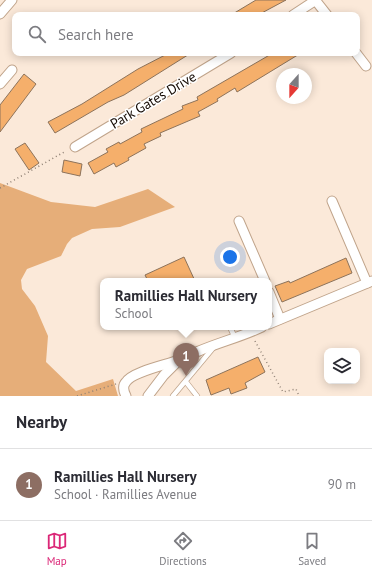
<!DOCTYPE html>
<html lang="en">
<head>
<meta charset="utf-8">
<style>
  :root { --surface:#fff; --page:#f7f7f7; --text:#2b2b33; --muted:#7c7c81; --line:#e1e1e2; --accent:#db2777 }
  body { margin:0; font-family:"PT Sans",sans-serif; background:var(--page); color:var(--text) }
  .controls { position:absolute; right:12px; bottom:12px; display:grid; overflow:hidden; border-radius:8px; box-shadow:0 2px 10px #0003 }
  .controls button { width:36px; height:36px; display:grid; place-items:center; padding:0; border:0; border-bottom:1px solid var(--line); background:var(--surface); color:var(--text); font:20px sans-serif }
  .compass { position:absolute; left:276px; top:68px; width:36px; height:36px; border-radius:50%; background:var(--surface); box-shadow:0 2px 10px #0003; rotate:201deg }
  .you { position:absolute; left:230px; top:257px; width:14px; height:14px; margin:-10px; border:3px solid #fff; border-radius:50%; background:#1a73e8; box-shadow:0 0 0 6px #1a73e833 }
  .badge { display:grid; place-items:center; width:26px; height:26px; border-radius:50%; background:var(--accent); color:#fff; font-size:13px; font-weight:700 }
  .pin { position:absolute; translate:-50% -33px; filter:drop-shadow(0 1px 2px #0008) }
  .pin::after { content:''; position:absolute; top:21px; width:14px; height:12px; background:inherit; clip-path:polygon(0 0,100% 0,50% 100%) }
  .popup { position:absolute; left:100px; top:278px; width:172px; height:52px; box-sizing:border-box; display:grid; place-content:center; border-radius:8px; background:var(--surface); filter:drop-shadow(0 1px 3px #0005); font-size:13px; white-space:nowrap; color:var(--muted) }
  .popup b { font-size:15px; color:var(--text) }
  .popup::after { content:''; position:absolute; left:50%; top:100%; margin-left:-8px; border:8px solid transparent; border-top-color:var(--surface) }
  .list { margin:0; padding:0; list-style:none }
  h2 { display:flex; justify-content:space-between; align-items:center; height:52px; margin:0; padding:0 16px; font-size:17px }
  h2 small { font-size:13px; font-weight:400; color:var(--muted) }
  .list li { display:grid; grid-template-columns:26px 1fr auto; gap:12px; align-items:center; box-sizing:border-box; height:72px; padding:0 16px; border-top:1px solid var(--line) }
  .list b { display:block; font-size:15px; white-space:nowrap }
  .list p { margin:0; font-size:13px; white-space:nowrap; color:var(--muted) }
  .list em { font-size:13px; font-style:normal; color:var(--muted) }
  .icon { flex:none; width:22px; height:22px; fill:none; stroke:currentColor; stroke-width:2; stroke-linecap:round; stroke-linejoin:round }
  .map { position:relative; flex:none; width:372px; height:396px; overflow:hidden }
  .search { position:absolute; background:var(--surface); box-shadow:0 2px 10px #0003; left:12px; right:12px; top:12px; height:44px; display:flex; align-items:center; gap:10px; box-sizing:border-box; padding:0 14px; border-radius:8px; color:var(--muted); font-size:15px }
  .sheet { height:124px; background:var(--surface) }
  nav { display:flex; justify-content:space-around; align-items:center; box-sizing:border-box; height:56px; border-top:1px solid var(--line); background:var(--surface); font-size:11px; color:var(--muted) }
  nav a { display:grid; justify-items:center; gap:2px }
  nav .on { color:var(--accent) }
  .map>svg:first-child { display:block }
  .green { fill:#e6ae79 }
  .building { fill:#f5af6b; stroke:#8d735b }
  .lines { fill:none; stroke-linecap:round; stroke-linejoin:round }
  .service-casing { stroke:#c0a48b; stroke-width:6 }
  .minor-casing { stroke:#c0a48b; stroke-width:11 }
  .path { stroke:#8d7f73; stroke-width:1.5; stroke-dasharray:1 3; stroke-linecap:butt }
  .service { stroke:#fff; stroke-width:4.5 }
  .minor { stroke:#fff; stroke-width:9 }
  .labels { text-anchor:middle; stroke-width:3; stroke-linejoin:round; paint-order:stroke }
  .street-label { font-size:14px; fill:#140a03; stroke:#fff }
</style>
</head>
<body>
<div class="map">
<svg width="372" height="396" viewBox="0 0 372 396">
  <rect width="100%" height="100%" fill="#fbe9d9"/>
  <path class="green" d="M0,183L51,202L95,207L148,189L175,207L120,227L92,229L72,238L67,244L61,256L27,269L21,280L22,289L35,306L48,336L46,362L76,391L113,379L118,396H0Z"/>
  <g class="building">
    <path d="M256,0H286L258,15H231Z"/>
    <path d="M169,53H191L124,95L108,102L55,133L48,122L82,104L138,69Z"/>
    <path d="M273,53H301L237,92L235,88L217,99L218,101L198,112L200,116L160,133L161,136L144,144L146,148L128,158L129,160L116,167L114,163L94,174L88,163L108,152L106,149L119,142L120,144L142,132L141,129L183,109L182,106L198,100L197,97Z"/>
    <path d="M24,74L36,84L0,132V105Z"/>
    <path d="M25,143L39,163L29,170L15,149Z"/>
    <path d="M64,160L82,164L80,176L62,172Z"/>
    <path d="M184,257L195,281H148L145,275Z"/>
    <path d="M346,258L352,273L282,302L275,286L289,281L290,283Z"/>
    <path d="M258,357L265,372L245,383L247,388L231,394L229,388L211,395L206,380Z"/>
  </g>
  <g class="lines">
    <g class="service-casing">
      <g id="service">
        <path d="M230,327L235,338"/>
        <path d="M186,382L197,396"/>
        <path d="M173,396L213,348"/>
      </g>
    </g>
    <g class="minor-casing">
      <g id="minor">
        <path d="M316,1L327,15"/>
        <path d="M0,14L12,0"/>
        <path d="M293,15L316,0"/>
        <path d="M356,53L366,66"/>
        <path d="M0,84L12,70"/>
        <path d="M75,147L231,53"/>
        <path d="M332,201L367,283"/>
        <path d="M239,221L265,281"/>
        <path d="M269,292L280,319"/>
        <path d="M269,324L372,281"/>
        <path d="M126,396C124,392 122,386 126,382C132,372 165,365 176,361C184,358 191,354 199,351C220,342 241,337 262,327"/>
        <path d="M148,396L164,375L177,362"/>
      </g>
    </g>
    <g class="path">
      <path d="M0,188L66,151"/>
      <path d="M255,341L283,392L296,389L299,396"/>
      <path d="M77,396L116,384"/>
    </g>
    <use href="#service" class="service"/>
    <use href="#minor" class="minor"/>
  </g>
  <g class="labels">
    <g class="street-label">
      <text transform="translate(153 100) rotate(-31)" y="5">Park Gates Drive</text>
    </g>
  </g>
</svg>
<div class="controls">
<button><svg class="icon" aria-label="layers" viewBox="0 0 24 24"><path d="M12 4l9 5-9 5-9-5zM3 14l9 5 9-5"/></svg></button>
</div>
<svg class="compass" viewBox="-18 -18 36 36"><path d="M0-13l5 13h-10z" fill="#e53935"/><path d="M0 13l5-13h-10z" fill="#7c7c81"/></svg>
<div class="you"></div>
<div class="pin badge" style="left:186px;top:376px;background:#8d6e63">1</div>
<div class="popup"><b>Ramillies Hall Nursery</b>School</div>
<div class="search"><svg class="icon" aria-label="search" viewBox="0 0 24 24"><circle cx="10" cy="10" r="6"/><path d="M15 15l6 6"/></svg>Search here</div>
</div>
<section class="sheet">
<h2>Nearby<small></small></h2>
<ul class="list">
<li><span class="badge" style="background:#8d6e63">1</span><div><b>Ramillies Hall Nursery</b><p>School · Ramillies Avenue</p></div><em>90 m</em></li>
</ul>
</section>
<nav>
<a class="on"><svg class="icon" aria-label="map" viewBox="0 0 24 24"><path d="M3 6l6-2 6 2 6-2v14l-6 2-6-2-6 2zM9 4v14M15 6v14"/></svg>Map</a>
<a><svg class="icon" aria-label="directions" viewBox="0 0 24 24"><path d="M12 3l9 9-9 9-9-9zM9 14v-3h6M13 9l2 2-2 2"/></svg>Directions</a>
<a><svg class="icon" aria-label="saved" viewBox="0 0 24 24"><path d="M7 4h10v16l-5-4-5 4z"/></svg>Saved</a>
</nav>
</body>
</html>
